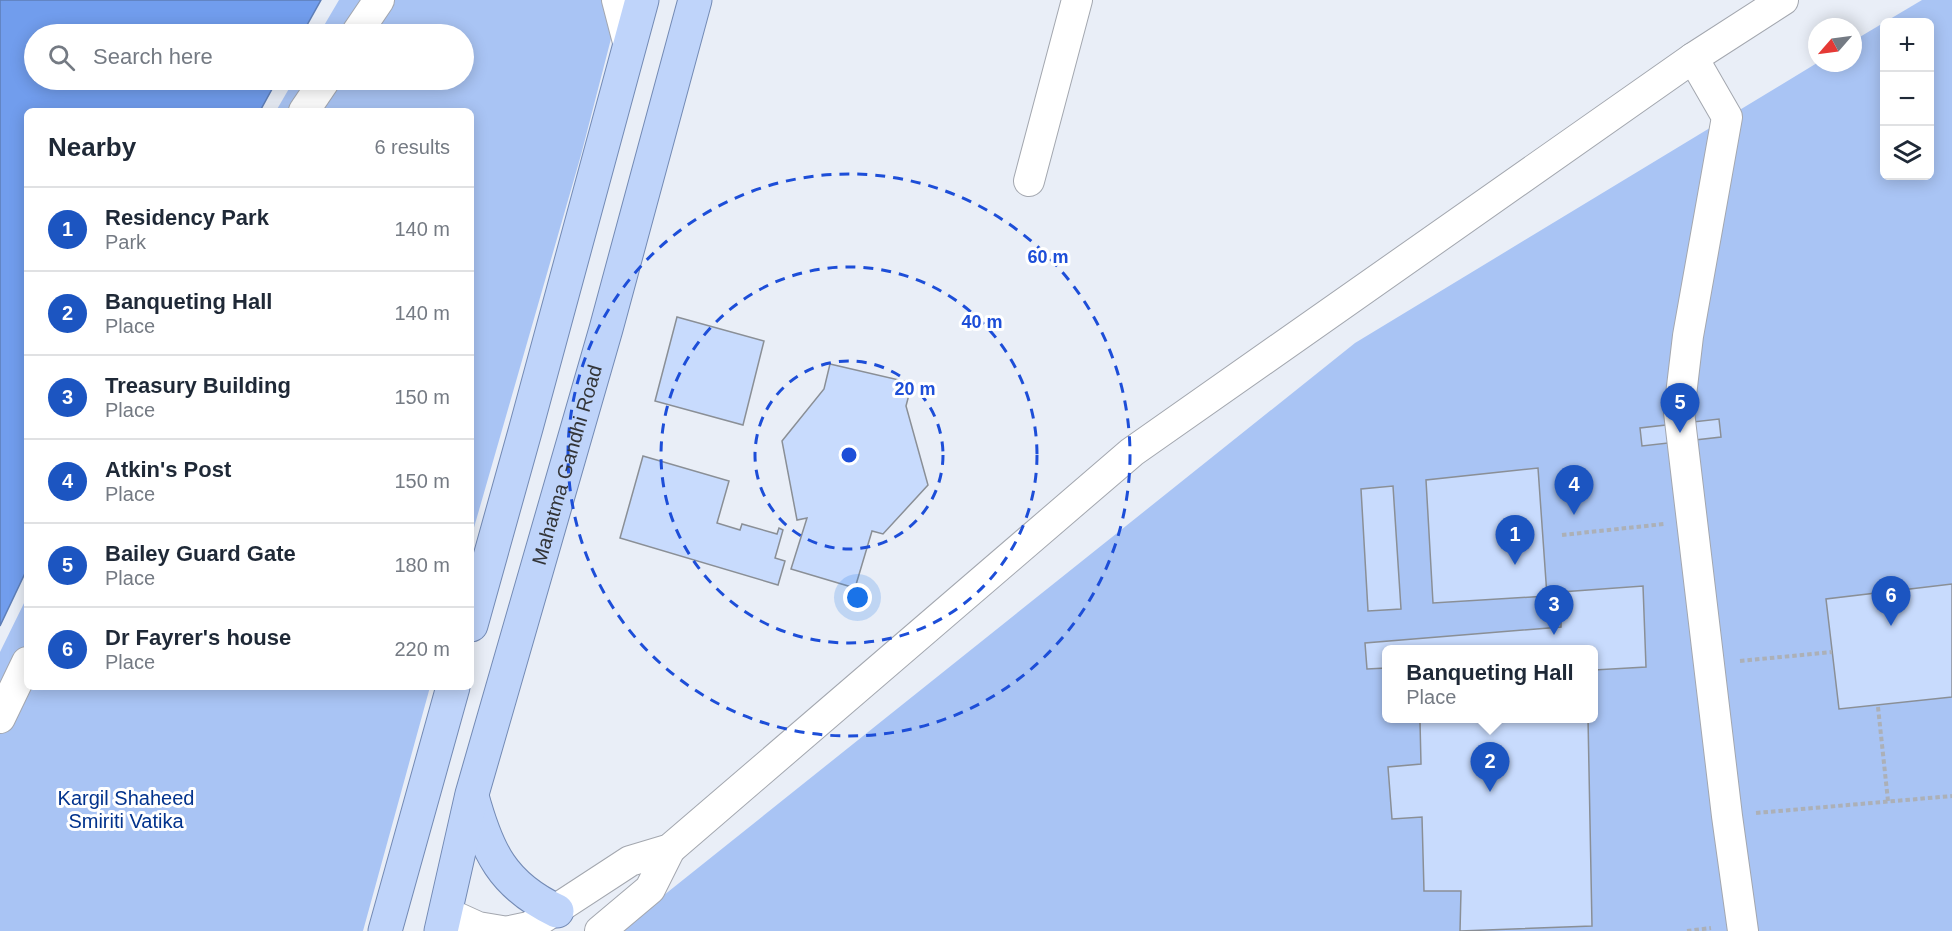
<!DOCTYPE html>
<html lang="en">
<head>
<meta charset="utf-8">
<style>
  :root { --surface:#fff; --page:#f2f2f3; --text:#1f2937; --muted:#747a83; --line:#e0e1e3; --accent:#1c55c1 }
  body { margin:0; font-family:Arial,sans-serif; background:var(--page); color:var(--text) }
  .controls { position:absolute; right:18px; top:18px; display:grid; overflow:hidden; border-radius:9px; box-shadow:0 3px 15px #0003 }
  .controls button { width:54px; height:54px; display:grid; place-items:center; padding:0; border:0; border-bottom:2px solid var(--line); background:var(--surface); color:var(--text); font:30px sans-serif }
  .compass { position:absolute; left:1808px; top:18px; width:54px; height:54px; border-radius:50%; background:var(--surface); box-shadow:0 3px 15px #0003; rotate:242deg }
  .you { position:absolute; left:858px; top:598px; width:21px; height:21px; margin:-15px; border:4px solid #fff; border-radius:50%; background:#1a73e8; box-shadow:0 0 0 9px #1a73e833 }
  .badge { display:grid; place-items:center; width:39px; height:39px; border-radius:50%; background:var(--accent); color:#fff; font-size:20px; font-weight:700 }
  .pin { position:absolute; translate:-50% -50px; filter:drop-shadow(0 2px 3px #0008) }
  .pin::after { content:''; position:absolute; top:32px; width:21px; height:18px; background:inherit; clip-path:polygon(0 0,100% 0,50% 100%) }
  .popup { position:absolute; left:1382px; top:645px; width:216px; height:78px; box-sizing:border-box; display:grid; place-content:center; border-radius:9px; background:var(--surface); filter:drop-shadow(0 2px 4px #0005); font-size:20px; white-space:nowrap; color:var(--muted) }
  .popup b { font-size:22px; color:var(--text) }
  .popup::after { content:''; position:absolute; left:50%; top:100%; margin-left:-12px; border:12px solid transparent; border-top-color:var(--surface) }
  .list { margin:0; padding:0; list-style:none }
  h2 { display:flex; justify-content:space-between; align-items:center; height:78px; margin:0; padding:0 24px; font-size:26px }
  h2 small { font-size:20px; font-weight:400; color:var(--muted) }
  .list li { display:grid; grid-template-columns:39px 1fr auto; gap:18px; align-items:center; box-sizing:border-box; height:84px; padding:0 24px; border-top:2px solid var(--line) }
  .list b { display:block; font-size:22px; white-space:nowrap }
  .list p { margin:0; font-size:20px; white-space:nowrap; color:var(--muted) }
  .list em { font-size:20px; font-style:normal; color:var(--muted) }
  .icon { flex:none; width:33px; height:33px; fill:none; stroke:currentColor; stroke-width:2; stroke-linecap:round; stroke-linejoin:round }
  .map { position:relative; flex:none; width:1952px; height:931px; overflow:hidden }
  .search { position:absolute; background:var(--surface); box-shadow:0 3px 15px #0003; left:24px; top:24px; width:450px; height:66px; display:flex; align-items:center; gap:15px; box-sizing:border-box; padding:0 21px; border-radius:33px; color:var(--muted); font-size:22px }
  .panel { position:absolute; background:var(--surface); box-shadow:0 3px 15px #0003; left:24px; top:108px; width:450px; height:582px; border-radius:9px }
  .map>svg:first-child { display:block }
  .green { fill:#a9c4f4; fill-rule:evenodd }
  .water { fill:#719ded; stroke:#5e7eb7; stroke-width:1.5 }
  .building { fill:#c8dbfd; stroke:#8a8f96; stroke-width:1.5 }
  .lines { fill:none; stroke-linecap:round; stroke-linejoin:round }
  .minor-casing { stroke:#a3a7af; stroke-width:32 }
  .major-casing { stroke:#738ab4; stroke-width:35 }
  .path { stroke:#acb0b7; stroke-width:4; stroke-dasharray:4.5 3; stroke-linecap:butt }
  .minor { stroke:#fff; stroke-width:30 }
  .major { stroke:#bfd4fa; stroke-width:33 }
  .ring { fill:none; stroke:#1d4ed8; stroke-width:3; stroke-dasharray:10 8 }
  .labels { text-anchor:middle; stroke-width:6; stroke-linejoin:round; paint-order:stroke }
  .street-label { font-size:20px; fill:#333538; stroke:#fff }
  .park-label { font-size:20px; fill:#02338d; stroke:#fff }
  .centre { fill:#1d4ed8; stroke:#fff; stroke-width:3 }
  .ring-label { font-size:18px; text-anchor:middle; font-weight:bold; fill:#1d4ed8; stroke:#fff; stroke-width:6; stroke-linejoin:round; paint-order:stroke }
</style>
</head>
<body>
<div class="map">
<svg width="1952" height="931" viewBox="0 0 1952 931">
  <rect width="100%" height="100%" fill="#e9eef7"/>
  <g class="green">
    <path d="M339,0H621L581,155L471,538V111H276L294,80H464V34H319Z"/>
    <path d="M1922,0H1952V931H619L1355,343L1817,63H1853V41ZM1884,22H1930V176H1884ZM1386,650H1594V718H1386Z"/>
    <path d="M27,597V687H430L363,931H0V652Z"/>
  </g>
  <path class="water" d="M0,0H321L302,34H34V80H277L260,111H27V569L0,626Z"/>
  <g class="building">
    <path d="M677,317L764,341L743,425L655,401Z"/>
    <path d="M830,364L912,383L906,406L928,485L883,534L872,531L855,588L791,569L807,518L797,520L782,441L824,389Z"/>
    <path d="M1719,419L1721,437L1642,446L1640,428Z"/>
    <path d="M643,456L729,481L717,523L740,530L742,524L777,534L779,528L783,530L775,558L785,561L778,585L620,538Z"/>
    <path d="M1538,468L1547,596L1433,603L1426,480Z"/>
    <path d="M1393,486L1401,609L1368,611L1361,489Z"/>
    <path d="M1952,584V697L1839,709L1826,599Z"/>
    <path d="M1643,586L1646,667L1594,670V650H1386V668L1367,669L1365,643L1561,627V592Z"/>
    <path d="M1449,718H1588L1592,926L1460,931L1461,891H1424L1422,817L1392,819L1388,767L1421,764L1420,722Z"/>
  </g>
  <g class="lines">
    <g class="minor-casing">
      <g id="minor">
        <path d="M617,0L629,46"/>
        <path d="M356,34L379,0"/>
        <path d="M1693,58L1727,117L1688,336L1679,412L1727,816L1743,931"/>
        <path d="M304,111L325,80"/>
        <path d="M1029,181L1077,0"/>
        <path d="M0,718L27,662"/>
        <path d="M445,912L478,927L502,931"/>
        <path d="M510,931L529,927L630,861L670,849L1132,452L1693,58L1783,0"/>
        <path d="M600,931L650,889L670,849"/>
      </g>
    </g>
    <g class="major-casing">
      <g id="major">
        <path d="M471,625L526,428L642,0"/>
        <path d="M472,796C487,851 502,885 557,911"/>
        <path d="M385,931L453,687"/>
        <path id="s1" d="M441,931L472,794L606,329L695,0"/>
      </g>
    </g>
    <g class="path">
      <path d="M1562,535L1664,524"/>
      <path d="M1740,661L1832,652"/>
      <path d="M1878,707L1888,801"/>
      <path d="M1756,813L1952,796"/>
      <path d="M1687,931L1711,928"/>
    </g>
    <use href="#minor" class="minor"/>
    <use href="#major" class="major"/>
  </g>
  <g class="ring">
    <circle cx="849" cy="455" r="94"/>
    <circle cx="849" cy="455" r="188"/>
    <circle cx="849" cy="455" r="281"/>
  </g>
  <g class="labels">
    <g class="street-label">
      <text dy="7" stroke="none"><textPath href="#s1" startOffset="483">Mahatma Gandhi Road</textPath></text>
    </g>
    <g class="park-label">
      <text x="126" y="805">Kargil Shaheed<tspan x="126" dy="23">Smiriti Vatika</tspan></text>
    </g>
  </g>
  <circle cx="849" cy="455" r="9" class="centre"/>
  <g class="ring-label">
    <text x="1048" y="263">60 m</text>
    <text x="982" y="328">40 m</text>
    <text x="915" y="395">20 m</text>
  </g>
</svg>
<div class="controls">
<button>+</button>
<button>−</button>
<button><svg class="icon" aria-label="layers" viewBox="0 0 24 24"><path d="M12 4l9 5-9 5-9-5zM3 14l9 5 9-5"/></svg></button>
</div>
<svg class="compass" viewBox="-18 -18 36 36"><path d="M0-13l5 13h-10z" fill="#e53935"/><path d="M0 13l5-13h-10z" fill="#747a83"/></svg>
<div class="you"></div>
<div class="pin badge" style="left:1515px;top:565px">1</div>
<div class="pin badge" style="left:1490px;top:792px">2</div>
<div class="popup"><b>Banqueting Hall</b>Place</div>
<div class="pin badge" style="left:1554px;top:635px">3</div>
<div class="pin badge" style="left:1574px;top:515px">4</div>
<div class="pin badge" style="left:1680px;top:433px">5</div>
<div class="pin badge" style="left:1891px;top:626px">6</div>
<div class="search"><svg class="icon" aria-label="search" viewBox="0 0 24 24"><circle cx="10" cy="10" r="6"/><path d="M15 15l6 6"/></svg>Search here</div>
<section class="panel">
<h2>Nearby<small>6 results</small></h2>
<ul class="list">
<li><span class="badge">1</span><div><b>Residency Park</b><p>Park</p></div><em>140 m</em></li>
<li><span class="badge">2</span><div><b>Banqueting Hall</b><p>Place</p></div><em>140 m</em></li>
<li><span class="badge">3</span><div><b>Treasury Building</b><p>Place</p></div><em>150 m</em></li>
<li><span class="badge">4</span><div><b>Atkin's Post</b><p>Place</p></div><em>150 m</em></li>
<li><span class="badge">5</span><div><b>Bailey Guard Gate</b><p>Place</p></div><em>180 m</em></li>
<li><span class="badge">6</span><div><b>Dr Fayrer's house</b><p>Place</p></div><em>220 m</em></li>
</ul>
</section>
</div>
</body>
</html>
